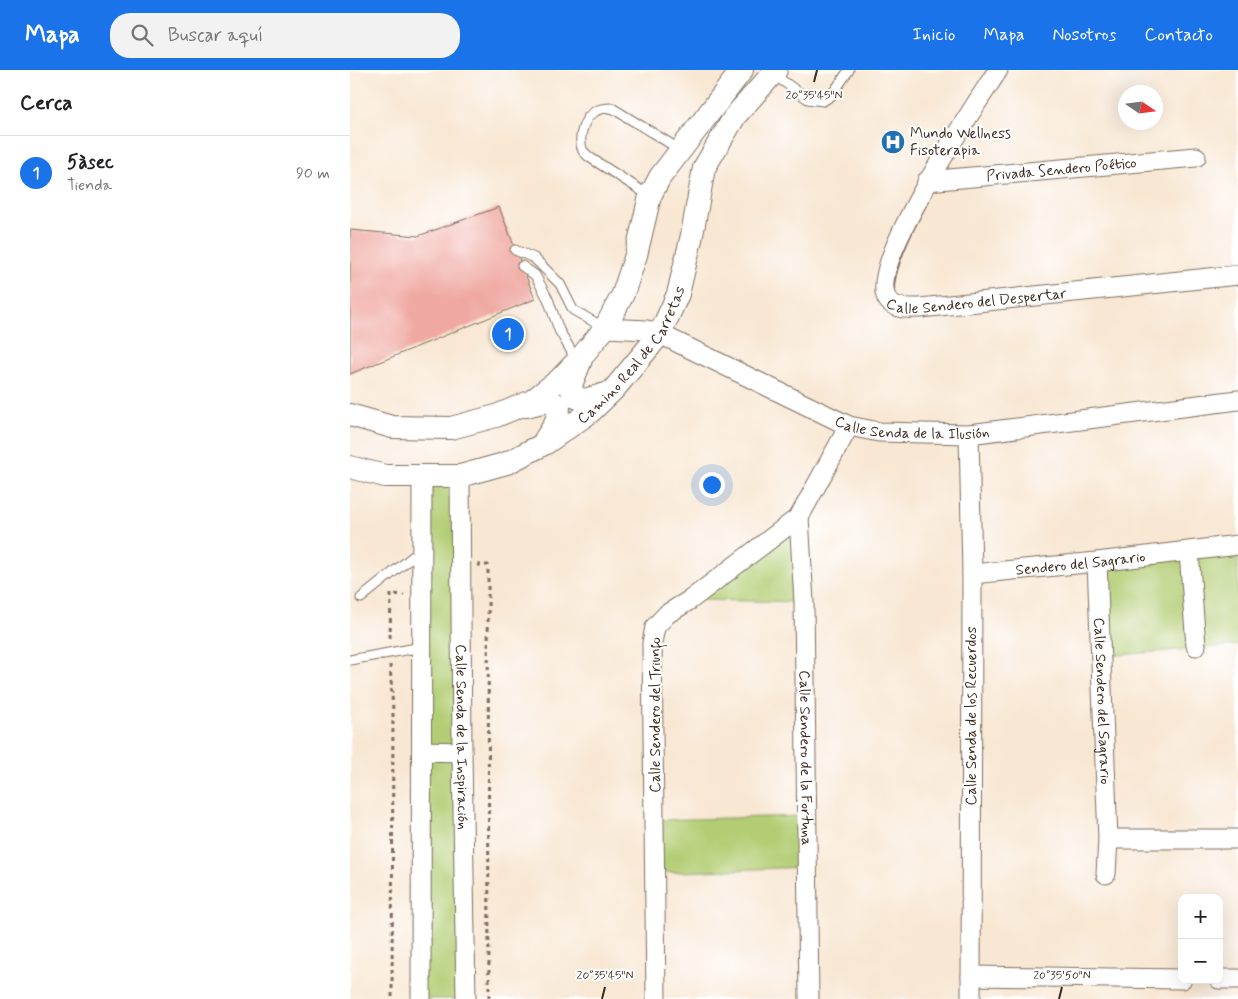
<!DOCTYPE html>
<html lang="es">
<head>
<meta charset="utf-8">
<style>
  :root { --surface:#fff; --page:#f2f2f2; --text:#202124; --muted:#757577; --line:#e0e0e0; --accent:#1a73e8 }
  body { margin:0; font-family:Mynerve,sans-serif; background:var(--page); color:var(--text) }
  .controls { position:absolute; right:15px; bottom:15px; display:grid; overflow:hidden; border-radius:10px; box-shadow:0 5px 20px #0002 }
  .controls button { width:45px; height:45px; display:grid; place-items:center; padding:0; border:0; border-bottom:1px solid var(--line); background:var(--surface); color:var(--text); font:25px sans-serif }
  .compass { position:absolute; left:768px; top:15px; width:45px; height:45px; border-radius:50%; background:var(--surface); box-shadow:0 5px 20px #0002; rotate:103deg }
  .you { position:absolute; left:361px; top:414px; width:18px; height:18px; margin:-12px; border:4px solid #fff; border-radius:50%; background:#1a73e8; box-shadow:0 0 0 8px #1a73e833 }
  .badge { display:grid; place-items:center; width:32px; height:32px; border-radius:50%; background:var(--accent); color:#fff; font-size:16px; font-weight:700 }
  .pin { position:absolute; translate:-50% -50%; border:2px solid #fff; box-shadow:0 1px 5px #0006 }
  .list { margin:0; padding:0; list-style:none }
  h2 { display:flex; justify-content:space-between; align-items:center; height:65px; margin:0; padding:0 20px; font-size:21px }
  h2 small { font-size:16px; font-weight:400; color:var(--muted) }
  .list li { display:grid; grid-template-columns:32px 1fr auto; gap:15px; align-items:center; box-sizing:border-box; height:75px; padding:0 20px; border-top:1px solid var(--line) }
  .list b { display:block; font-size:19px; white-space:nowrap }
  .list p { margin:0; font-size:16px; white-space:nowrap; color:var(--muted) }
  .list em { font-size:16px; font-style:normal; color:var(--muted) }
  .icon { flex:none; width:28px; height:28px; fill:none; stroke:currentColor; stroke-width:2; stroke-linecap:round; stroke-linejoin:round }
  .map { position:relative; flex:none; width:888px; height:929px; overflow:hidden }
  header { display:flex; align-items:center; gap:30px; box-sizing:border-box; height:70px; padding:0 25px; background:var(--accent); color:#fff }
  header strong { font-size:24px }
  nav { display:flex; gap:28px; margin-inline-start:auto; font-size:18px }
  .search { width:350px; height:45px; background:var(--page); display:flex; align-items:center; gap:12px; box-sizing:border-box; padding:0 18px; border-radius:20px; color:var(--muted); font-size:19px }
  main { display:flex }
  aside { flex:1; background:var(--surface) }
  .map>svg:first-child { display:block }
  .green { fill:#b2cd73; stroke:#767c48 }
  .building { fill:#f0a9a2 }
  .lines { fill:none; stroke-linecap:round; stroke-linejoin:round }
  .service-casing { stroke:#7d6c5d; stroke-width:11 }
  .minor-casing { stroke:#7d6c5d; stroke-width:21 }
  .tertiary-casing { stroke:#7d6c5d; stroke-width:24 }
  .path { stroke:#7d6c5d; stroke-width:3; stroke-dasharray:4 4; stroke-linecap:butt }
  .service { stroke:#fff; stroke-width:9 }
  .minor { stroke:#fff; stroke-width:19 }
  .tertiary { stroke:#fff; stroke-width:22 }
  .ticks { fill:none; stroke:#3b2a1e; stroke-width:2 }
  .labels { text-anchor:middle; stroke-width:4; stroke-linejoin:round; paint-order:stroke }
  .poi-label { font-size:15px; fill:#3b2a1e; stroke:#fff; text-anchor:start }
  .street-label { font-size:15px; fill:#3b2a1e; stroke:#fff }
  .ticks-label { font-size:12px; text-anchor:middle; fill:#3b2a1e; stroke:#fff; stroke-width:4; stroke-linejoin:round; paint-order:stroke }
</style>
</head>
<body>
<header>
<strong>Mapa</strong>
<div class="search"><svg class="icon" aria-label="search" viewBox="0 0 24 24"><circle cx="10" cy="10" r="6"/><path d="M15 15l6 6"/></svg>Buscar aquí</div>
<nav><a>Inicio</a><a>Mapa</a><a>Nosotros</a><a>Contacto</a></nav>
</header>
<main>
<aside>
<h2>Cerca<small></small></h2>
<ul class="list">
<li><span class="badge">1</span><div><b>5àsec</b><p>Tienda</p></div><em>90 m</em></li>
</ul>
</aside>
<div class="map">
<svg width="888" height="929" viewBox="0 0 888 929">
  <rect width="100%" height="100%" fill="#fff"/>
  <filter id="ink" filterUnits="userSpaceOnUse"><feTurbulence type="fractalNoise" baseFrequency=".02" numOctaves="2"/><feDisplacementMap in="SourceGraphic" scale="10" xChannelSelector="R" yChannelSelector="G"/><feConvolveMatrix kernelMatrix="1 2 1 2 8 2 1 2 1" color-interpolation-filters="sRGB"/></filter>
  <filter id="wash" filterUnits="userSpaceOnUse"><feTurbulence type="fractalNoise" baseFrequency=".0096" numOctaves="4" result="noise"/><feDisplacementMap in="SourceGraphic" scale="20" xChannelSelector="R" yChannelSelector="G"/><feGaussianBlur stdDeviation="1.12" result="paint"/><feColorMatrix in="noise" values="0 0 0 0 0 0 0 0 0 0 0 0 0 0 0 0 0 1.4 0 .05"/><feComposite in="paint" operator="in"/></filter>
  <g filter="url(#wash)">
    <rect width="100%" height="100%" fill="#f8e7d3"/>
    <g class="green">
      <path d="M110,406L116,929H71L72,407Z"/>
      <path d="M449,447L454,532L340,530Z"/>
      <path d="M888,479V575L757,586L755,495Z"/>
      <path d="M456,746L457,797L306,803L304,750Z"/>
    </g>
    <g id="blocks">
      <path class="building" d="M149,137L185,229L0,304V160L68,166Z"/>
    </g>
  </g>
  <g filter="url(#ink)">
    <use href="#blocks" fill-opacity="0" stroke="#7d6c5d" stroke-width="1"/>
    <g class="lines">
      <g class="service-casing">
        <g id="service">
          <path d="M423,4L458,29L473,31L481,26L499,0"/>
          <path d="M300,126L239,87C237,85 235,83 233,81C227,69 234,46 246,41C251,38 256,38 262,38L329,79"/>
          <path d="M165,180L184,188L210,214L223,240L255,258"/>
          <path d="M172,196L185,205L198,229L209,260L227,291"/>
          <path d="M11,528L71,480"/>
          <path d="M0,590L72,577"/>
        </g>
      </g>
      <g class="minor-casing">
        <g id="minor">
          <path id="s1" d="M648,0C627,33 514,198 538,230C545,240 560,238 570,238L888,205"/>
          <path id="s2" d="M577,111L846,87"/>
          <path id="s3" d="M255,258L297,260L310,264L499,356L529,362L619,364L888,330"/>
          <path d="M619,364L622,504L621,929"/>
          <path id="s4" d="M110,406L112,682L116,929"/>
          <path id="s5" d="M449,447L454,532L459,929"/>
          <path d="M839,482L846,576"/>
          <path id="s6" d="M747,492L758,769L756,804"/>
          <path id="s7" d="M622,504L747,492L888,475"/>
          <path d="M72,681L112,682"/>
          <path d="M758,769H888"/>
          <path d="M621,906L832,909"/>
          <path d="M869,909H888"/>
          <path d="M71,929L72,407"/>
          <path d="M306,929L302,573L305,557L317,544L340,530L449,447L499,356"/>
        </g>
      </g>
      <g class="tertiary-casing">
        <g id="tertiary">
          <path d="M231,290L221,315L223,326L234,330L259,323"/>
          <path d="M176,336L200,330L209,337C209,350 201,360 195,370"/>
          <path d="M0,345L42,357L101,358L146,346L182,331L209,310L232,286L255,258L273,224L286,185L300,126L310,107L392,0"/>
          <path id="s8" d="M0,397L35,406H110L157,393L196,373L239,343L265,318L310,264L328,224L342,165L354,98L385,46L426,0"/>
        </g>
      </g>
      <g class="path">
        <path d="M127,495H138L139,929"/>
        <path d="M40,568L41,524L54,525"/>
        <path d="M40,595L43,640L42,929"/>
      </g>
      <use href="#service" class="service"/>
      <use href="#minor" class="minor"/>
      <use href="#tertiary" class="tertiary"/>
    </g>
  </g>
  <path class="ticks" d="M464,12L467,0M252,929L255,917M709,929L712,917"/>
  <defs>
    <g id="hospital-disc" transform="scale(1.25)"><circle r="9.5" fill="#1f6fb2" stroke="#fff"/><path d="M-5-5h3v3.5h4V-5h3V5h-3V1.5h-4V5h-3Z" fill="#fff"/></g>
  </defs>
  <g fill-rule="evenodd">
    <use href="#hospital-disc" x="543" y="72"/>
  </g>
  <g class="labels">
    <g class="poi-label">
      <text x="560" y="68">Mundo Wellness<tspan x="560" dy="17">Fisoterapia</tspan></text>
    </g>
    <g class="street-label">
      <text dy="5" stroke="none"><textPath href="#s2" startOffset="135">Privada Sendero Poético</textPath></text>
      <text dy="5" stroke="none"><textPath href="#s1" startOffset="351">Calle Sendero del Despertar</textPath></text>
      <text dy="5" stroke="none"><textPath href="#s8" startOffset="329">Camino Real de Carretas</textPath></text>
      <text dy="5" stroke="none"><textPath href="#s3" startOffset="329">Calle Senda de la Ilusión</textPath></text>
      <text dy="5" stroke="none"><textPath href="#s7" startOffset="109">Sendero del Sagrario</textPath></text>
      <text dy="5" stroke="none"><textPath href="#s6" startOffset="139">Calle Sendero del Sagrario</textPath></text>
      <text transform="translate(305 645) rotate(-90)" y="5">Calle Sendero del Triunfo</text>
      <text transform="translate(621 646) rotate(-90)" y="5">Calle Senda de los Recuerdos</text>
      <text dy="5" stroke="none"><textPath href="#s4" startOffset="261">Calle Senda de la Inspiración</textPath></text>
      <text dy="5" stroke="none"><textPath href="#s5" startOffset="241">Calle Sendero de la Fortuna</textPath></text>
    </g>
  </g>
  <g class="ticks-label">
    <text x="464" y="29">20°35'45"N</text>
    <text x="255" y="909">20°35'45"N</text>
    <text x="712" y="909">20°35'50"N</text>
  </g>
</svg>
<div class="controls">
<button>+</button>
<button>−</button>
</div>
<svg class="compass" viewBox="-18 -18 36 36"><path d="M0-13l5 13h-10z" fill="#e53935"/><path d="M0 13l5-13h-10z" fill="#757577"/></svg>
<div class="you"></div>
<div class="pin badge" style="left:158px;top:264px">1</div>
</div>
</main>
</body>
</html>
